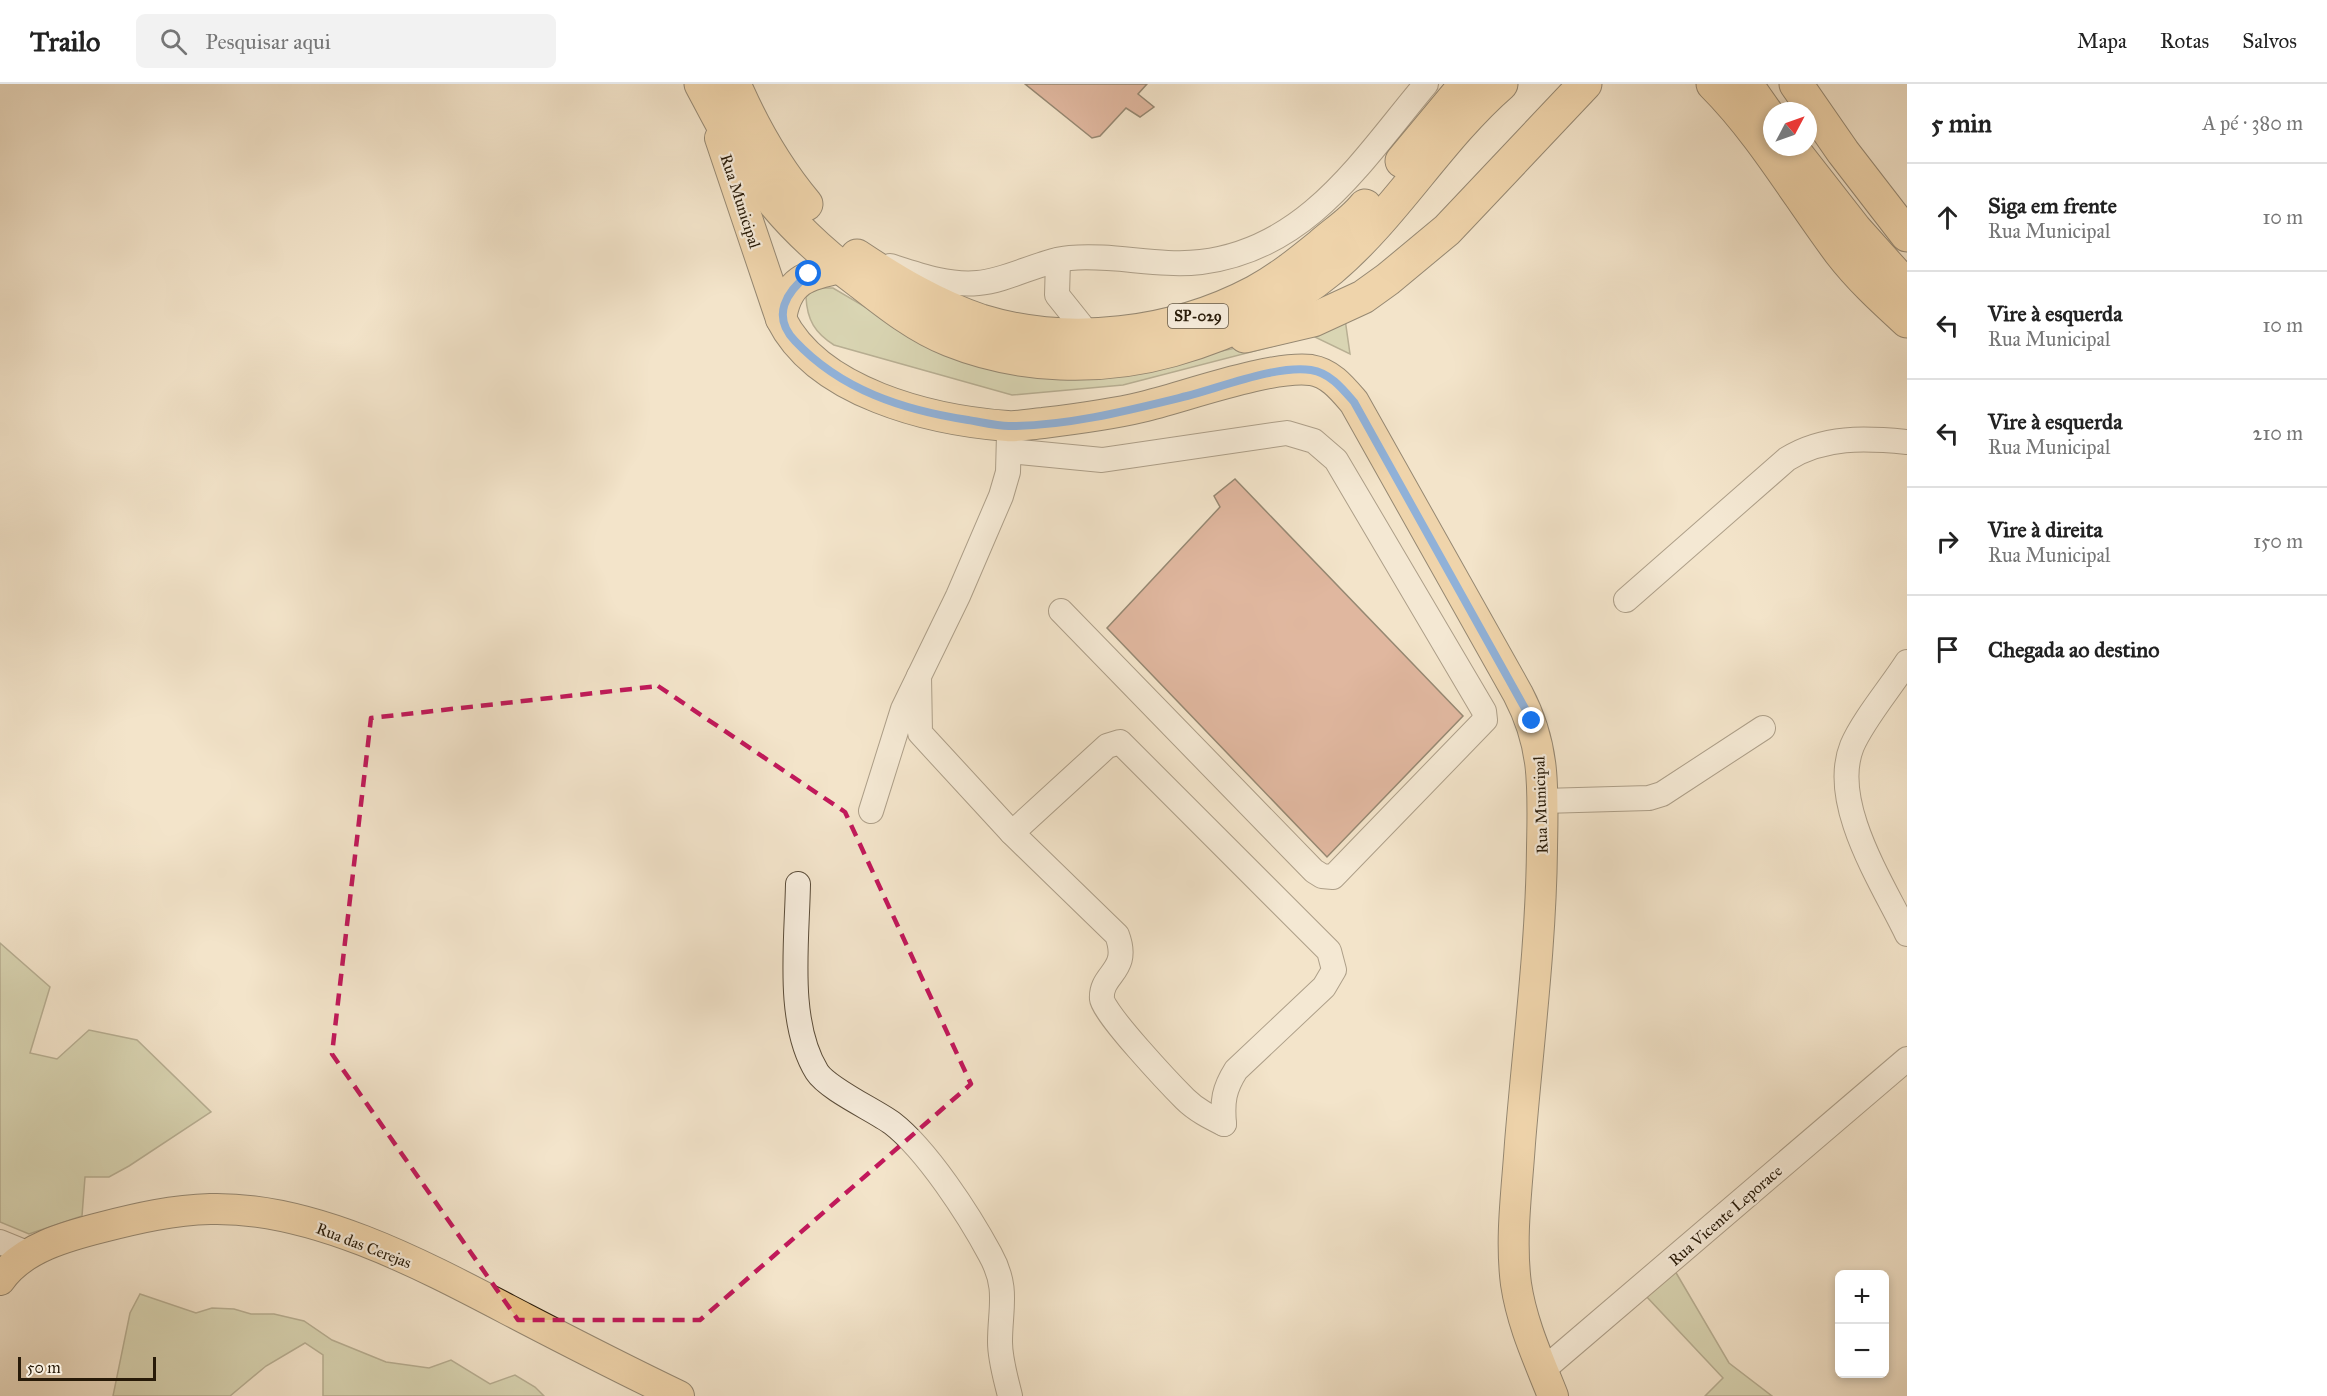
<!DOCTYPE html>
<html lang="pt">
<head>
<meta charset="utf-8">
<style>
  :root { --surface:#fff; --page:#f2f2f2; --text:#222; --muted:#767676; --line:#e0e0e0 }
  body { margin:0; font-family:"IM FELL Great Primer",serif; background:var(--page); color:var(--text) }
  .controls { position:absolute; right:18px; bottom:18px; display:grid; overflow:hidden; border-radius:9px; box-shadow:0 3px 9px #0003 }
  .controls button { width:54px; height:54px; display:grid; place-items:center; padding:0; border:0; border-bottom:2px solid var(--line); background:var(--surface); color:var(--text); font:30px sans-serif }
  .compass { position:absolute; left:1763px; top:18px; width:54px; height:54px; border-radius:50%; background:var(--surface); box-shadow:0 3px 9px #0003; rotate:49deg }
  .scale { position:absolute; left:18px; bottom:15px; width:138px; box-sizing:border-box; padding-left:6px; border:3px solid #271a08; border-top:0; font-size:16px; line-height:21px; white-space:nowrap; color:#271a08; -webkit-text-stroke:4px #f7eddd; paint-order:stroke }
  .stop { position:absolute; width:18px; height:18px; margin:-14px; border:4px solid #1a73e8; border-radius:50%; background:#fff }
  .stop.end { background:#1a73e8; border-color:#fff; box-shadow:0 2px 6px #0008 }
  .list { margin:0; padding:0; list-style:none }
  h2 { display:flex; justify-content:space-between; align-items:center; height:78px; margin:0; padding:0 24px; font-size:26px }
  h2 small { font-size:20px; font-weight:400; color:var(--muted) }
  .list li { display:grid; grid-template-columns:39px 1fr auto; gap:18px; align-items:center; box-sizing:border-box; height:108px; padding:0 24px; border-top:2px solid var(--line) }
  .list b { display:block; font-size:22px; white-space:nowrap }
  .list p { margin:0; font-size:20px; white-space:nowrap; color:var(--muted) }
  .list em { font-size:20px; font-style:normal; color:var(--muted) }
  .icon { flex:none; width:33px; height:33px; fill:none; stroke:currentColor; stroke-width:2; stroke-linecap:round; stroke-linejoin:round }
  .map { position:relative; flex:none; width:1907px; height:1312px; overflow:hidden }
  header { display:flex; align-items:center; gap:36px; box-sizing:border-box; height:84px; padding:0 30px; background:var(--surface); border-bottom:2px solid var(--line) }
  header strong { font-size:28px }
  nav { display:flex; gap:33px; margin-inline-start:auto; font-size:21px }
  .search { width:420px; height:54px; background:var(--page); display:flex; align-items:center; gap:15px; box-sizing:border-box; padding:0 21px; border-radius:9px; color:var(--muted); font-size:22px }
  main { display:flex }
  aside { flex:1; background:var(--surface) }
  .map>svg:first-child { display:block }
  .green { fill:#bbc497; stroke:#716f50; stroke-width:1.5 }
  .building { fill:#ca806b; stroke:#271a08; stroke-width:1.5 }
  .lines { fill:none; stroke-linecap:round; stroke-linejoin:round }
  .minor-casing { stroke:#5a4c39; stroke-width:26 }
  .major-casing { stroke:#271a08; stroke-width:32 }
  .highway-casing { stroke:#271a08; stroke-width:35 }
  .minor { stroke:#f7eddd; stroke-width:24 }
  .major { stroke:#eac286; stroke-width:30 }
  .highway { stroke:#eac286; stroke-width:33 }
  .route { stroke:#1a73e8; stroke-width:8 }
  .marked { fill:none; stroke:#c2185b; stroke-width:4.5; stroke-dasharray:12 8; stroke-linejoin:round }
  .labels { text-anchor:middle; stroke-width:4.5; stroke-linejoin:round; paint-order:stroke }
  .shield { fill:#f7eddd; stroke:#655948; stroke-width:1.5 }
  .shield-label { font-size:15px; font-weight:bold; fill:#271a08 }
  .street-label { font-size:16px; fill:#271a08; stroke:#f7eddd }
</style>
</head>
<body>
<header>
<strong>Trailo</strong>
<div class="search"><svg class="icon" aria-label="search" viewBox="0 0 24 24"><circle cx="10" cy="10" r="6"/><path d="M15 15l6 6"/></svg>Pesquisar aqui</div>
<nav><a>Mapa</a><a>Rotas</a><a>Salvos</a></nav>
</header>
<main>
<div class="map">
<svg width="1907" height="1312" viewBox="0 0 1907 1312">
  <rect width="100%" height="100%" fill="#f3e4cb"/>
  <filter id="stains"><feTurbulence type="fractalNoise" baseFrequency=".00333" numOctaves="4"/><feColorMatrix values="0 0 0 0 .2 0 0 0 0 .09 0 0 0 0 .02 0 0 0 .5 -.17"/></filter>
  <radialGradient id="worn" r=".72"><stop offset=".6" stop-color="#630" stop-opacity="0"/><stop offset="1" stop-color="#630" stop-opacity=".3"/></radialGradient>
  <g class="green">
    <path d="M816,204H833L923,257L1118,288L1231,265L1345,235L1350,270L1313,252L1123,301L1012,311L834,261C815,249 807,236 806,213Z"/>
    <path d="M0,859L50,903L30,969L57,975L89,946L137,956L211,1028L129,1082L109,1093H85L82,1132L29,1150L0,1138Z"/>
    <path d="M1675,1187L1729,1279L1772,1312H1705L1723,1294L1646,1212Z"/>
    <path d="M140,1210L196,1229L212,1224L234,1225L251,1230H274L304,1237L332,1256L386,1278L429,1284L451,1276L490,1300L515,1291L535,1303L544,1312H323V1271L305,1259L266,1282L230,1312H113L130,1229Z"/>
  </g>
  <g class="building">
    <path d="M1025,0H1147L1138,10L1154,23L1140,33L1126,24L1100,52L1092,54Z"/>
    <path d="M1235,395L1463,632L1327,773L1107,544L1220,423L1214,412Z"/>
  </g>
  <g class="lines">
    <g class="minor-casing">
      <g id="minor">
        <path d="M1058,176L1057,211L1089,251"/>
        <path d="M890,182C918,191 949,202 978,199C1010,196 1039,177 1070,174C1114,170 1158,183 1201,178C1308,165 1362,76 1426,0"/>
        <path d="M1010,367L1102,376L1287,349L1314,357L1336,376L1484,627L1485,636L1333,793L1322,792L1314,787L1061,527"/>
        <path d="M1626,516L1787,375C1824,352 1865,354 1907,358"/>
        <path d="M1907,578C1891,603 1863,636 1852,662C1829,719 1883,800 1907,850"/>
        <path d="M919,592L920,649L1012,749L1107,662L1120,658L1329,867L1334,886L1324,903L1236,986C1224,1005 1222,1017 1224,1040"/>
        <path d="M1543,717L1649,714L1662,710L1763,644"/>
        <path d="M871,727L903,625L958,512L1001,412L1008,388L1009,350"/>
        <path d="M1012,749L1117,851C1131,888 1100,889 1102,915C1103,929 1171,1001 1185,1015C1196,1026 1210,1033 1224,1040"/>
        <path d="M798,800C797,858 786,938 817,988C828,1005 874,1026 892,1039C927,1066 969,1131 990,1170C1009,1204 1000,1224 1000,1258C1000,1276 1006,1295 1010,1312"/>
        <path d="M0,1158L27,1169"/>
        <path d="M1543,1286L1907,975"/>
      </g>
    </g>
    <g class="major-casing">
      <g id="major">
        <path d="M720,54L781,235C818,309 930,336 1007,342C1018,343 1031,340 1043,339C1076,335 1109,331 1142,323C1184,313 1271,281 1311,286C1330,289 1342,304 1354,318L1518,610C1546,663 1543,706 1542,764C1541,863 1528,961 1520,1059C1517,1105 1510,1154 1516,1200C1522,1240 1538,1274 1553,1312"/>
        <path d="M781,235C787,196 806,191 841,184"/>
        <path d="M0,1196C22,1164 67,1152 103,1143C138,1134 173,1126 210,1125C317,1122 432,1186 524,1234C576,1261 627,1287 679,1312"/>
      </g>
    </g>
    <g class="highway-casing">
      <g id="highway">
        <path d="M701,0C718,32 734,64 755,93C783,134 821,169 860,198C888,220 917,243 950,256C1020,284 1101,286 1172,266C1229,250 1285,223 1331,185C1395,131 1438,55 1501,0"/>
        <path d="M734,0C753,44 775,83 806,120"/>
        <path d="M1713,0C1762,49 1798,112 1840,168C1860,194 1883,215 1907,237"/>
        <path d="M1746,0L1772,37"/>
        <path d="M1796,0L1843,68L1907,151"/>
        <path d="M1791,63L1855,145L1907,203"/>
        <path d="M1402,77L1466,0"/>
        <path d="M857,172C896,198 936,222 981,237C1069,264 1174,251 1255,208C1279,195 1300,178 1321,161C1336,148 1353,137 1365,122"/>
        <path d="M1245,252L1313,236L1363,213L1388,195L1447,146L1585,0"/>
      </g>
    </g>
    <use href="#minor" class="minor"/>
    <use href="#major" class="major"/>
    <use href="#highway" class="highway"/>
  </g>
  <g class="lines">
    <path class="route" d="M809,190C786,208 771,232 795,257C841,306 903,326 968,336C981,338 996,342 1009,342C1068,342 1130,326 1187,312C1222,303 1276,281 1311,286C1330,289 1342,304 1354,318L1532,637"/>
  </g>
  <path d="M0 0H1907V1312H0ZM658,602L845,728L971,1000L700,1236H518L332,970L371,634Z" fill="#f3e4cb" fill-opacity=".55" fill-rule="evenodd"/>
  <path class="marked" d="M658,602L845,728L971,1000L700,1236H518L332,970L371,634Z"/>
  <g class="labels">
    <rect class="shield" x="1168" y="220" width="60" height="24" rx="4.5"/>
    <g class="shield-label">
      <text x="1198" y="237">SP-029</text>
    </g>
    <g class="street-label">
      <text transform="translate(741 117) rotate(72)" y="6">Rua Municipal</text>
      <text transform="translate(1540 721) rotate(-92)" y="6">Rua Municipal</text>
      <text transform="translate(1725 1131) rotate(-41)" y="6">Rua Vicente Leporace</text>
      <text transform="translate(364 1161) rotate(21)" y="6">Rua das Cerejas</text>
    </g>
  </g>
  <rect width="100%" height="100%" filter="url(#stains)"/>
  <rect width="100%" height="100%" fill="url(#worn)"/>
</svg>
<div class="controls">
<button>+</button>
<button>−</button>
</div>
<svg class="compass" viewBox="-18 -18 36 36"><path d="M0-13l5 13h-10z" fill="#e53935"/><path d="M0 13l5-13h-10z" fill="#767676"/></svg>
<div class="scale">50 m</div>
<div class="stop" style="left:809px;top:190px"></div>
<div class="stop end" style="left:1532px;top:637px"></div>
</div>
<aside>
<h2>5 min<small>A pé · 380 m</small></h2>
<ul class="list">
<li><svg class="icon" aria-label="ahead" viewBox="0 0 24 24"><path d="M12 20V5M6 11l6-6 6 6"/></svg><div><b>Siga em frente</b><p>Rua Municipal</p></div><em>10 m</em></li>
<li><svg class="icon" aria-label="left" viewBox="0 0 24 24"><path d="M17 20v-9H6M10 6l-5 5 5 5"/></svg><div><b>Vire à esquerda</b><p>Rua Municipal</p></div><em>10 m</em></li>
<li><svg class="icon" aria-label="left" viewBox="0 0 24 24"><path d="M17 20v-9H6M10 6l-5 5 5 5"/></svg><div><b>Vire à esquerda</b><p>Rua Municipal</p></div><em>210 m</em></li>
<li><svg class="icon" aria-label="right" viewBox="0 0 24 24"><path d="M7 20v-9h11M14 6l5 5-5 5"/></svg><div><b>Vire à direita</b><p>Rua Municipal</p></div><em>150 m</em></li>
<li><svg class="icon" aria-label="arrive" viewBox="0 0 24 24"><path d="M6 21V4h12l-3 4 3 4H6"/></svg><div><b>Chegada ao destino</b></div></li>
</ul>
</aside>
</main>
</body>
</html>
